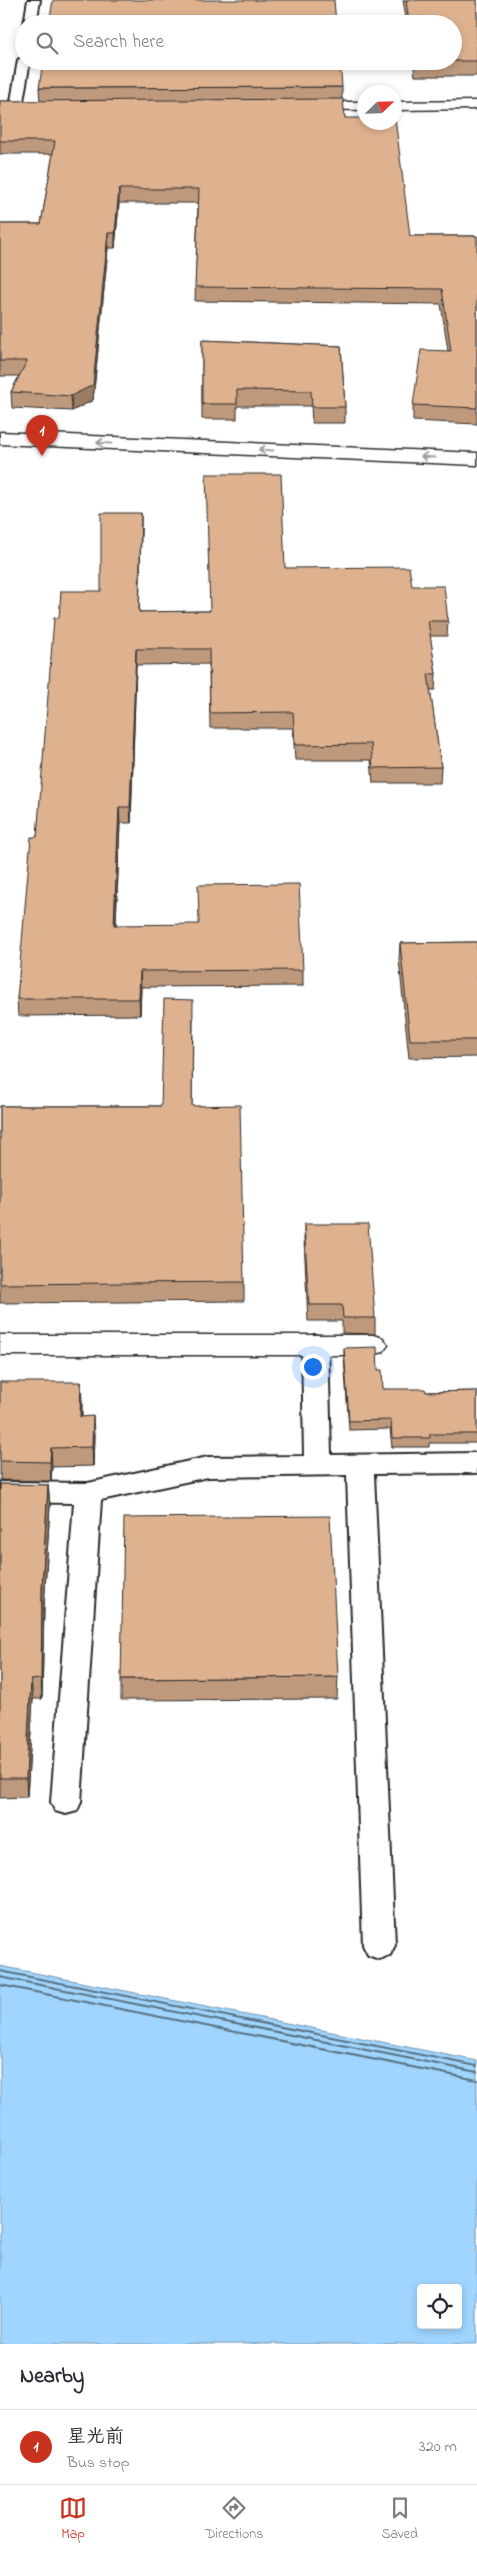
<!DOCTYPE html>
<html lang="en">
<head>
<meta charset="utf-8">
<style>
  :root { --surface:#fff; --page:#f2f2f3; --text:#2b2b33; --muted:#7c7c81; --line:#e1e1e2; --accent:#c8321e }
  body { margin:0; font-family:"Indie Flower","Klee One",sans-serif; background:var(--page); color:var(--text) }
  .controls { position:absolute; right:15px; bottom:15px; display:grid; overflow:hidden; border-radius:5px; box-shadow:0 2px 8px #0003 }
  .controls button { width:45px; height:45px; display:grid; place-items:center; padding:0; border:0; border-bottom:1px solid var(--line); background:var(--surface); color:var(--text); font:25px sans-serif }
  .compass { position:absolute; left:357px; top:85px; width:45px; height:45px; border-radius:50%; background:var(--surface); box-shadow:0 2px 8px #0003; rotate:67deg }
  .you { position:absolute; left:312px; top:1366px; width:18px; height:18px; margin:-12px; border:4px solid #fff; border-radius:50%; background:#1a73e8; box-shadow:0 0 0 8px #1a73e833 }
  .badge { display:grid; place-items:center; width:32px; height:32px; border-radius:50%; background:var(--accent); color:#fff; font-size:16px; font-weight:700 }
  .pin { position:absolute; translate:-50% -41px; filter:drop-shadow(0 1px 2px #0008) }
  .pin::after { content:''; position:absolute; top:26px; width:18px; height:15px; background:inherit; clip-path:polygon(0 0,100% 0,50% 100%) }
  .list { margin:0; padding:0; list-style:none }
  h2 { display:flex; justify-content:space-between; align-items:center; height:65px; margin:0; padding:0 20px; font-size:21px }
  h2 small { font-size:16px; font-weight:400; color:var(--muted) }
  .list li { display:grid; grid-template-columns:32px 1fr auto; gap:15px; align-items:center; box-sizing:border-box; height:75px; padding:0 20px; border-top:1px solid var(--line) }
  .list b { display:block; font-size:19px; white-space:nowrap }
  .list p { margin:0; font-size:16px; white-space:nowrap; color:var(--muted) }
  .list em { font-size:16px; font-style:normal; color:var(--muted) }
  .icon { flex:none; width:28px; height:28px; fill:none; stroke:currentColor; stroke-width:2; stroke-linecap:round; stroke-linejoin:round }
  .map { position:relative; flex:none; width:477px; height:2344px; overflow:hidden }
  .search { position:absolute; background:var(--surface); box-shadow:0 2px 8px #0003; left:15px; right:15px; top:15px; height:55px; display:flex; align-items:center; gap:12px; box-sizing:border-box; padding:0 18px; border-radius:28px; color:var(--muted); font-size:19px }
  .sheet { height:140px; background:var(--surface) }
  nav { display:flex; justify-content:space-around; align-items:center; box-sizing:border-box; height:70px; border-top:1px solid var(--line); background:var(--surface); font-size:14px; color:var(--muted) }
  nav a { display:grid; justify-items:center; gap:2px }
  nav .on { color:var(--accent) }
  .map>svg:first-child { display:block }
  .water { fill:#9fd5fe; stroke:#7191aa; fill-rule:evenodd }
  .lines { fill:none; stroke-linecap:round; stroke-linejoin:round }
  .shore { stroke:#596f7f; stroke-width:2 }
  .lane-casing { stroke:#2b2b2b; stroke-width:4 }
  .secondary-casing { stroke:#2b2b2b; stroke-width:3 }
  .lane { fill:#fff; fill-rule:evenodd }
  .secondary { fill:#fff; fill-rule:evenodd }
  .wall { fill:#bf997b; stroke:#2b2b2b }
  .shaded-wall { fill:#9b7d64; stroke:#2b2b2b }
  .building { fill:#deb28f; stroke:#2b2b2b }
  .oneway { stroke:#a0a0a0 }
</style>
</head>
<body>
<div class="map">
<svg width="477" height="2344" viewBox="0 0 477 2344">
  <rect width="100%" height="100%" fill="#fff"/>
  <filter id="ink" filterUnits="userSpaceOnUse"><feTurbulence type="fractalNoise" baseFrequency=".02" numOctaves="2"/><feDisplacementMap in="SourceGraphic" scale="10" xChannelSelector="R" yChannelSelector="G"/><feConvolveMatrix kernelMatrix="1 2 1 2 8 2 1 2 1" color-interpolation-filters="sRGB"/></filter>
  <g filter="url(#ink)">
    <path class="water" d="M0,1966L477,2061V2344H0ZM421,2288H458V2325H421Z"/>
    <g class="lines">
      <g class="shore">
        <path d="M0,1971L477,2066"/>
        <path d="M0,1977L477,2072"/>
        <path d="M0,1985L477,2080"/>
      </g>
      <g class="lane-casing">
        <g id="lane">
          <path d="M28,0H40L36,24H24Z"/>
          <path d="M24,56V61H30L22,107L16,111L10,107L18,60Z"/>
          <path d="M315,1335L324,1338L328,1344L331,1455L477,1453V1473L374,1474L395,1945L390,1955L379,1959L368,1955L363,1945L347,1475L208,1477L101,1500L81,1802L77,1811L66,1814L55,1811L51,1802L74,1503L0,1502V1482L88,1483L208,1457L304,1456L302,1344L306,1338Z"/>
        </g>
      </g>
      <g class="secondary-casing">
        <g id="secondary">
          <path d="M477,101V109L394,110V102Z"/>
          <path d="M306,102H364V110L301,109L299,106L301,103Z"/>
          <path d="M0,432L477,453V465L0,444Z"/>
          <path d="M0,1335H373L383,1338L388,1345L383,1352L373,1355H0Z"/>
        </g>
      </g>
      <use href="#lane" class="lane"/>
      <use href="#secondary" class="secondary"/>
    </g>
    <g class="wall">
      <path d="M403,0H477V76H415L413,61H453V24H407Z"/>
      <path d="M342,87V99L345,118L410,236H477V424L413,421V405L448,351L441,304L195,301L198,203H119L115,248H108L93,400L72,411L12,408L11,392L19,376H0V224H41L53,154H0V101H40L39,88Z"/>
      <path d="M202,340L341,346L345,407V423H312L311,406H237V419H202Z"/>
      <path d="M141,528L139,612L209,611L285,568L412,586L448,621L447,636H430L436,674L435,690H430L441,767L440,783H373L371,760H295L293,728H210L209,664L136,665L131,823H120L116,925L303,970V986L141,987L140,1015L18,1016L17,999L37,837L59,618L101,591Z"/>
      <path d="M477,942V1057L409,1058L399,960L400,943Z"/>
      <path d="M193,1018L192,1106L244,1282V1301L0,1303V1106H161Z"/>
      <path d="M304,1224L375,1318V1334L342,1333V1321H308L304,1239Z"/>
      <path d="M344,1348L378,1370L383,1389L426,1392L477,1391V1443H429V1447H392L390,1429L349,1430L344,1357Z"/>
      <path d="M0,1382L82,1401V1417L94,1435L93,1466L52,1467L51,1481L0,1480Z"/>
      <path d="M0,1484L48,1485L50,1505L44,1607L42,1699H33L27,1797L0,1798Z"/>
      <path d="M338,1677L337,1699L121,1700V1679Z"/>
    </g>
    <g class="shaded-wall">
      <path d="M119,189V203L115,248V233Z"/>
      <path d="M108,233V248L93,400L72,411L71,396Z"/>
      <path d="M141,513V528L139,627V612Z"/>
      <path d="M136,649V665L131,823L130,807Z"/>
      <path d="M119,807L120,823L115,941L114,925Z"/>
      <path d="M140,971L141,987L140,1015L139,999Z"/>
      <path d="M81,1382L82,1401L81,1436L80,1417Z"/>
      <path d="M93,1416L94,1435L93,1466L92,1447Z"/>
      <path d="M51,1448L52,1467L51,1481L50,1462Z"/>
      <path d="M48,1485L50,1505L44,1607L42,1699L41,1679L42,1588Z"/>
      <path d="M31,1680L33,1699L27,1797L26,1778Z"/>
    </g>
    <g class="building">
      <path d="M53,0H334L336,24H49Z"/>
      <path d="M406,0H477V61H453V24H409Z"/>
      <path d="M43,61H340L342,87L39,88Z"/>
      <path d="M343,99L345,118H364V122H394L395,118L410,236H477V408L413,405L421,350L451,351L442,289L195,287L199,189H119L115,233H108L93,385L71,396L11,392L27,361H0V224H41L55,141H0V101Z"/>
      <path d="M202,340L341,346L345,407H312L311,391L237,390V404H202Z"/>
      <path d="M206,474H281L285,568L409,567L412,586H444L448,621H428L436,674H428L441,767L373,768L371,744L295,745L293,712L210,713L209,649H136L130,807H119L114,925L199,924L198,885L299,884L303,970L140,971L139,999H17L31,837H37L54,618H59L61,591H101V513H141L139,612L210,611Z"/>
      <path d="M477,942V1040H410L400,943Z"/>
      <path d="M164,999L193,1000L192,1106L240,1105L244,1282L0,1284V1106H161Z"/>
      <path d="M304,1224H368L375,1318H343L342,1305H309Z"/>
      <path d="M377,1347L378,1370H382L383,1389H425L426,1392L477,1391V1434H430V1438H392L391,1420L349,1421L344,1348Z"/>
      <path d="M0,1382H81L80,1417L93,1416L92,1447L51,1448L50,1462L0,1461Z"/>
      <path d="M0,1484L48,1485L42,1588L41,1679L31,1680L26,1778H0Z"/>
      <path d="M330,1516L338,1677L121,1679L124,1518Z"/>
    </g>
    <defs><path id="oneway-shaft" d="M-6 0H5M1.5-3L5.5 0L1.5 3" fill="none" stroke-width="1.6" stroke-linecap="round" stroke-linejoin="round" transform="scale(1.25)"/></defs>
    <g class="oneway">
      <use href="#oneway-shaft" transform="translate(104 443) rotate(-177)"/>
      <use href="#oneway-shaft" transform="translate(266 450) rotate(-177)"/>
      <use href="#oneway-shaft" transform="translate(428 457) rotate(-177)"/>
    </g>
  </g>
</svg>
<div class="controls">
<button><svg class="icon" aria-label="locate" viewBox="0 0 24 24"><circle cx="12" cy="12" r="6"/><path d="M12 2v4M12 18v4M2 12h4M18 12h4"/></svg></button>
</div>
<svg class="compass" viewBox="-18 -18 36 36"><path d="M0-13l5 13h-10z" fill="#e53935"/><path d="M0 13l5-13h-10z" fill="#7c7c81"/></svg>
<div class="you"></div>
<div class="pin badge" style="left:42px;top:456px">1</div>
<div class="search"><svg class="icon" aria-label="search" viewBox="0 0 24 24"><circle cx="10" cy="10" r="6"/><path d="M15 15l6 6"/></svg>Search here</div>
</div>
<section class="sheet">
<h2>Nearby<small></small></h2>
<ul class="list">
<li><span class="badge">1</span><div><b>星光前</b><p>Bus stop</p></div><em>320 m</em></li>
</ul>
</section>
<nav>
<a class="on"><svg class="icon" aria-label="map" viewBox="0 0 24 24"><path d="M3 6l6-2 6 2 6-2v14l-6 2-6-2-6 2zM9 4v14M15 6v14"/></svg>Map</a>
<a><svg class="icon" aria-label="directions" viewBox="0 0 24 24"><path d="M12 3l9 9-9 9-9-9zM9 14v-3h6M13 9l2 2-2 2"/></svg>Directions</a>
<a><svg class="icon" aria-label="saved" viewBox="0 0 24 24"><path d="M7 4h10v16l-5-4-5 4z"/></svg>Saved</a>
</nav>
</body>
</html>
